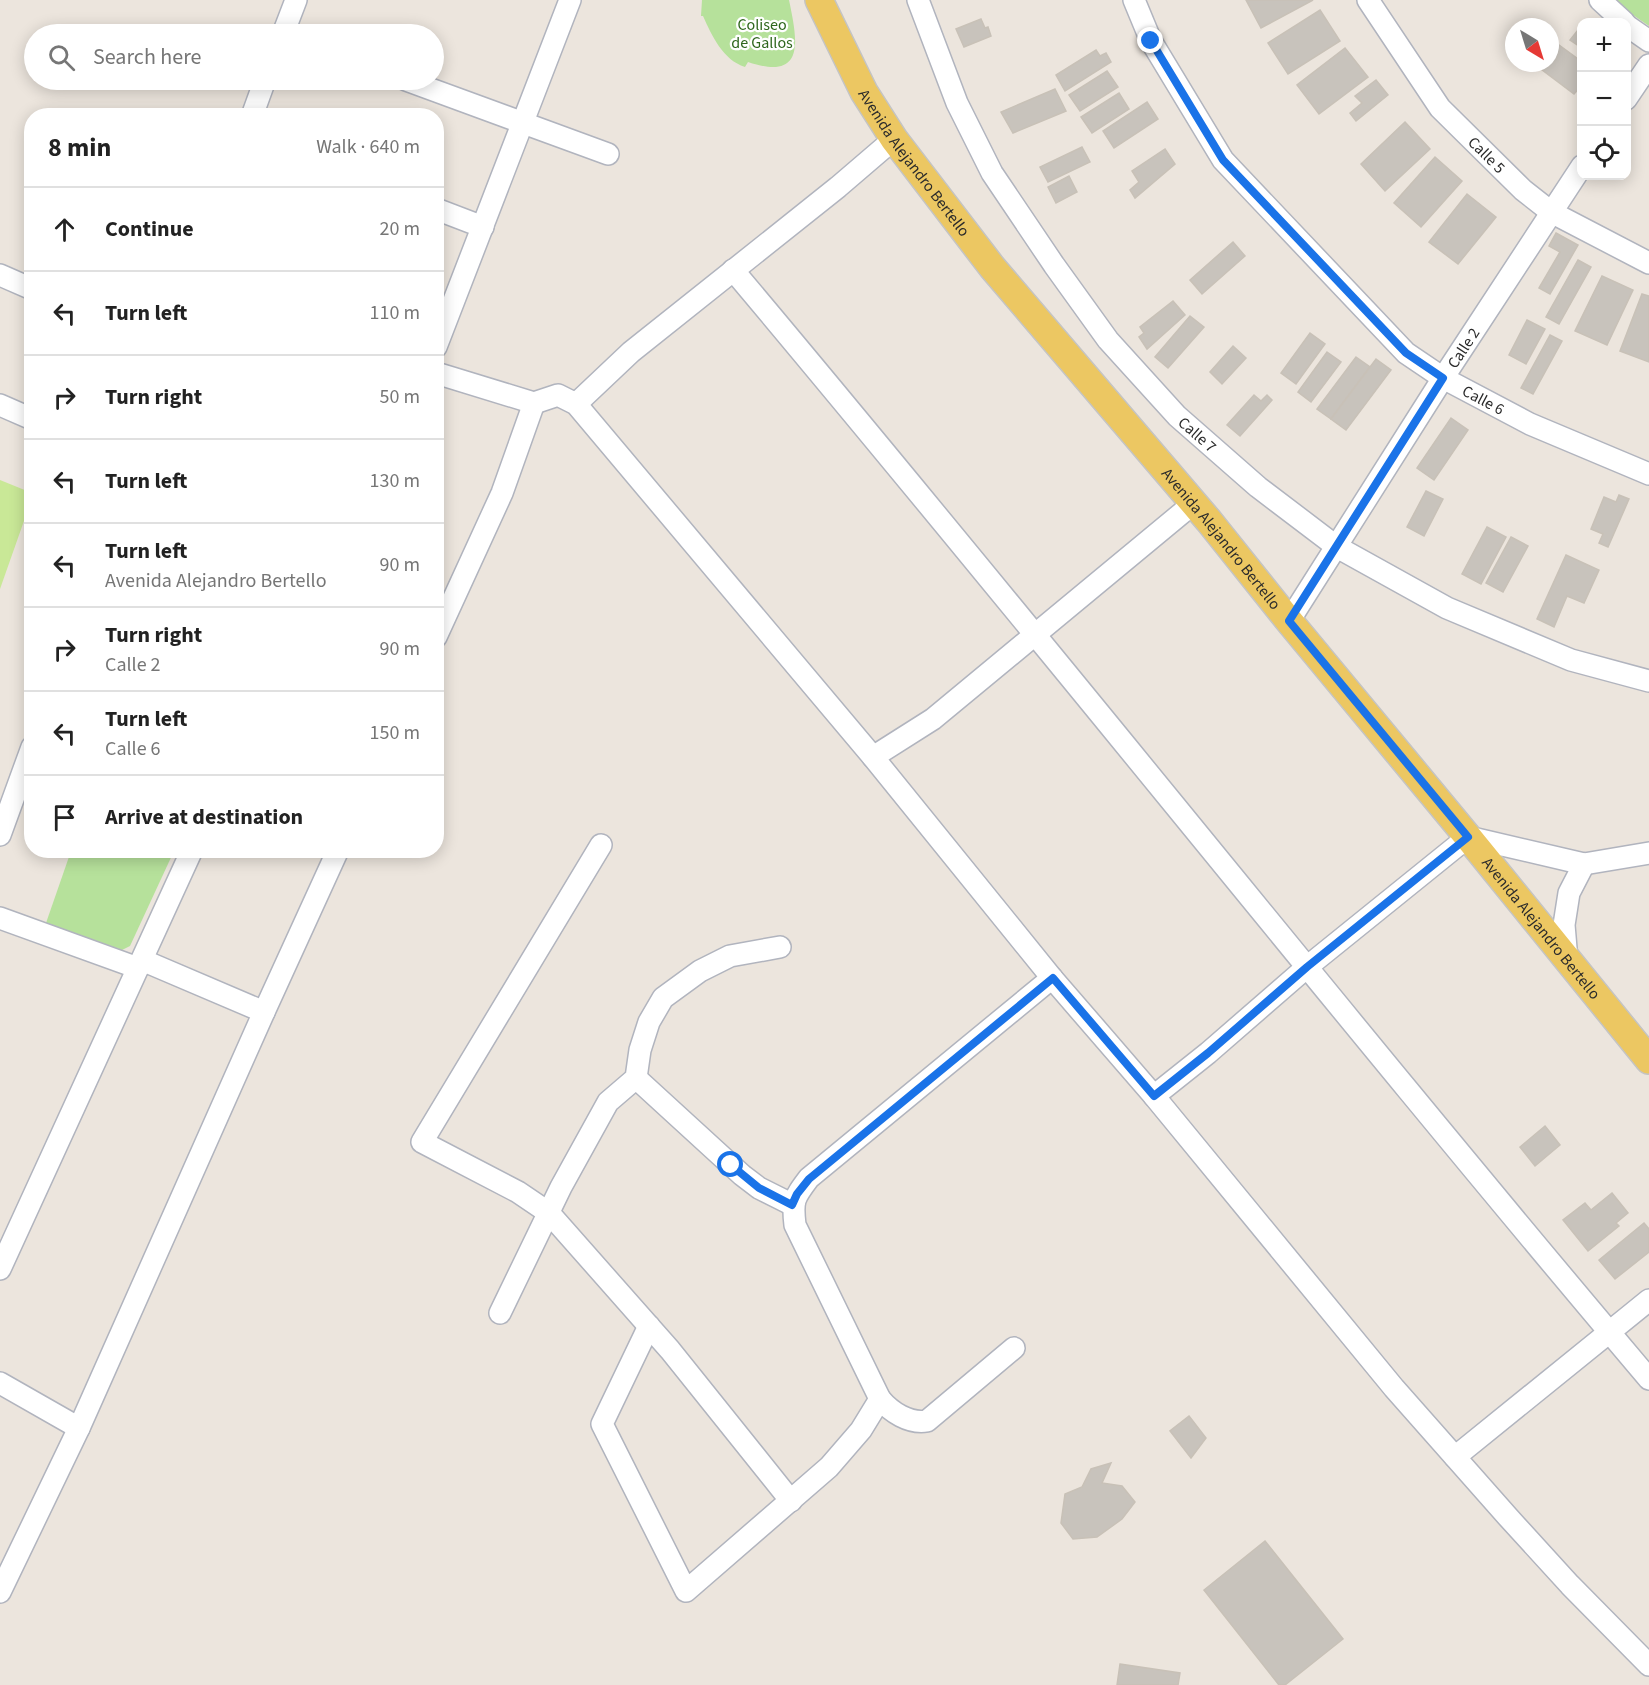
<!DOCTYPE html>
<html lang="en">
<head>
<meta charset="utf-8">
<style>
  :root { --surface:#fff; --page:#f2f2f2; --text:#222; --muted:#767676; --line:#e0e0e0 }
  body { margin:0; font-family:"Source Sans 3",sans-serif; background:var(--page); color:var(--text) }
  .controls { position:absolute; right:18px; top:18px; display:grid; overflow:hidden; border-radius:12px; box-shadow:0 3px 15px #0003 }
  .controls button { width:54px; height:54px; display:grid; place-items:center; padding:0; border:0; border-bottom:2px solid var(--line); background:var(--surface); color:var(--text); font:30px sans-serif }
  .compass { position:absolute; left:1505px; top:18px; width:54px; height:54px; border-radius:50%; background:var(--surface); box-shadow:0 3px 15px #0003; rotate:142deg }
  .stop { position:absolute; width:18px; height:18px; margin:-14px; border:4px solid #1a73e8; border-radius:50%; background:#fff }
  .stop.end { background:#1a73e8; border-color:#fff; box-shadow:0 2px 6px #0008 }
  .list { margin:0; padding:0; list-style:none }
  h2 { display:flex; justify-content:space-between; align-items:center; height:78px; margin:0; padding:0 24px; font-size:26px }
  h2 small { font-size:20px; font-weight:400; color:var(--muted) }
  .list li { display:grid; grid-template-columns:39px 1fr auto; gap:18px; align-items:center; box-sizing:border-box; height:84px; padding:0 24px; border-top:2px solid var(--line) }
  .list b { display:block; font-size:22px; white-space:nowrap }
  .list p { margin:0; font-size:20px; white-space:nowrap; color:var(--muted) }
  .list em { font-size:20px; font-style:normal; color:var(--muted) }
  .icon { flex:none; width:33px; height:33px; fill:none; stroke:currentColor; stroke-width:2; stroke-linecap:round; stroke-linejoin:round }
  .map { position:relative; flex:none; width:1649px; height:1685px; overflow:hidden }
  .search { position:absolute; background:var(--surface); box-shadow:0 3px 15px #0003; left:24px; top:24px; width:420px; height:66px; display:flex; align-items:center; gap:15px; box-sizing:border-box; padding:0 21px; border-radius:33px; color:var(--muted); font-size:22px }
  .panel { position:absolute; background:var(--surface); box-shadow:0 3px 15px #0003; left:24px; top:108px; width:420px; height:750px; border-radius:24px }
  .map>svg:first-child { display:block }
  .green { fill:#b6e19b }
  .pitch { fill:#c9e897 }
  .building { fill:#c8c3bc; stroke:#c8c1b7; stroke-width:1.5 }
  .lines { fill:none; stroke-linecap:round; stroke-linejoin:round }
  .minor-casing { stroke:#b1b4be; stroke-width:24 }
  .major-casing { stroke:#c4c4c4; stroke-width:30 }
  .minor { stroke:#fff; stroke-width:21 }
  .major { stroke:#ecc762; stroke-width:27 }
  .route { stroke:#1a73e8; stroke-width:8 }
  .labels { text-anchor:middle; stroke-width:4.5; stroke-linejoin:round; paint-order:stroke }
  .park-label { font-size:16px; fill:#2e661c; stroke:#fff }
  .street-label { font-size:16px; fill:#2b2b2b; stroke:#fff }
</style>
</head>
<body>
<div class="map">
<svg width="1649" height="1685" viewBox="0 0 1649 1685">
  <rect width="100%" height="100%" fill="#ece5dd"/>
  <g class="green">
    <path d="M702,0H789C797,39 807,82 748,62L745,67C723,60 712,36 703,16H701Z"/>
    <path d="M1617,0H1649V26L1623,8Z"/>
    <path d="M71,851H174L130,946L122,950L46,923Z"/>
  </g>
  <path class="pitch" d="M0,480L32,493L31,501L0,589Z"/>
  <g class="building">
    <path d="M1246,0H1313L1261,28Z"/>
    <path d="M1320,10L1340,41L1288,74L1268,43Z"/>
    <path d="M981,19L985,28L988,27L991,36L964,47L956,29Z"/>
    <path d="M1582,25V48L1570,40Z"/>
    <path d="M1555,42L1582,62V85L1574,94L1537,66L1539,63H1550V49Z"/>
    <path d="M1345,48L1368,77L1319,114L1297,85Z"/>
    <path d="M1096,50L1100,56L1106,53L1111,62L1065,91L1056,75Z"/>
    <path d="M1107,71L1118,87L1080,111L1069,95Z"/>
    <path d="M1376,80L1388,95L1356,121L1350,113L1362,103L1355,96Z"/>
    <path d="M1055,89L1066,111L1013,133L1001,112Z"/>
    <path d="M1119,93L1129,109L1092,133L1081,117Z"/>
    <path d="M1147,102L1158,119L1114,148L1103,131Z"/>
    <path d="M1405,122L1430,149L1385,191L1361,164Z"/>
    <path d="M1082,147L1090,162L1048,182L1040,167Z"/>
    <path d="M1165,149L1175,164L1135,198L1130,190L1139,182L1132,171Z"/>
    <path d="M1435,157L1462,181L1421,227L1394,203Z"/>
    <path d="M1069,176L1077,192L1056,203L1048,187Z"/>
    <path d="M1467,194L1496,217L1458,264L1429,242Z"/>
    <path d="M1556,233L1578,245L1550,294L1539,288L1560,252L1549,246Z"/>
    <path d="M1233,242L1245,256L1202,294L1190,280Z"/>
    <path d="M1578,260L1591,267L1559,324L1546,317Z"/>
    <path d="M1602,276L1633,290L1607,345L1575,331Z"/>
    <path d="M1642,294L1649,296V362L1620,351Z"/>
    <path d="M1173,301L1185,315L1147,349L1139,337L1144,333L1140,327Z"/>
    <path d="M1190,316L1204,327L1168,368L1155,357Z"/>
    <path d="M1527,320L1545,329L1526,364L1509,355Z"/>
    <path d="M1310,333L1325,344L1296,384L1281,373Z"/>
    <path d="M1550,335L1562,341L1533,394L1521,388Z"/>
    <path d="M1233,346L1246,358L1222,384L1210,372Z"/>
    <path d="M1327,352L1341,362L1311,402L1298,392Z"/>
    <path d="M1356,357L1370,367L1331,419L1317,409Z"/>
    <path d="M1376,359L1391,370L1346,430L1331,419Z"/>
    <path d="M1254,395L1261,401L1267,395L1272,400L1240,436L1227,425Z"/>
    <path d="M1451,418L1468,430L1434,480L1417,468Z"/>
    <path d="M1426,491L1443,499L1424,536L1407,527Z"/>
    <path d="M1619,495L1629,499L1608,547L1599,543L1603,534L1591,529L1604,497L1616,502Z"/>
    <path d="M1487,527L1506,537L1481,584L1462,574Z"/>
    <path d="M1511,537L1528,546L1503,592L1486,583Z"/>
    <path d="M1566,555L1599,570L1584,603L1567,596L1554,627L1537,619Z"/>
    <path d="M1545,1126L1560,1145L1535,1166L1520,1147Z"/>
    <path d="M1612,1193L1628,1213L1616,1223L1619,1226L1588,1251L1563,1220L1585,1203L1591,1210Z"/>
    <path d="M1644,1223L1649,1229V1252L1615,1279L1599,1260Z"/>
    <path d="M1189,1416L1206,1438L1191,1458L1170,1431Z"/>
    <path d="M1111,1463L1102,1483L1122,1486L1135,1502L1122,1519L1097,1537L1073,1539L1061,1523L1065,1494L1082,1487L1091,1469Z"/>
    <path d="M1265,1541L1343,1639L1285,1685H1279L1204,1590Z"/>
    <path d="M1120,1664L1180,1673L1178,1685H1117Z"/>
  </g>
  <g class="lines">
    <g class="minor-casing">
      <g id="minor">
        <path id="s1" d="M918,0L957,103L992,173L1054,265L1108,340L1177,416L1258,487L1337,547L1447,608L1571,660L1649,681"/>
        <path id="s2" d="M1134,0L1151,41L1223,160L1406,353L1443,378L1530,424L1649,474"/>
        <path id="s3" d="M1368,0L1440,108L1523,190L1551,212L1649,263"/>
        <path d="M1600,0L1624,22"/>
        <path d="M1626,25L1649,41"/>
        <path d="M283,34L296,0"/>
        <path d="M406,80L608,154"/>
        <path d="M1626,99L1649,65"/>
        <path d="M252,116L265,80"/>
        <path d="M436,209L483,227"/>
        <path d="M733,270C1042,637 1339,1013 1649,1379"/>
        <path d="M0,275L32,289"/>
        <path d="M436,347L570,0"/>
        <path d="M436,373L534,403L558,395L576,404L873,757L1052,978L1154,1096L1394,1388L1508,1517L1570,1585L1649,1665"/>
        <path d="M576,404L631,352L838,187L894,139"/>
        <path d="M0,405L32,419"/>
        <path id="s4" d="M1289,621L1443,378L1582,166"/>
        <path d="M436,637L502,493L534,403"/>
        <path d="M873,757L933,719L1194,503"/>
        <path d="M0,835L32,747"/>
        <path d="M601,845L422,1142L518,1192L549,1213L670,1350L791,1501"/>
        <path d="M0,918L138,968"/>
        <path d="M142,960L264,1012"/>
        <path d="M1567,960L1564,925L1569,893L1584,864"/>
        <path d="M636,1078L742,1175L759,1188L793,1205"/>
        <path d="M1154,1096L1208,1053L1307,967L1468,837L1584,864L1649,853"/>
        <path d="M0,1269L192,850"/>
        <path d="M500,1313L561,1187L608,1102L636,1078L640,1050L649,1022L663,998L700,971L730,956L780,947"/>
        <path d="M649,1326L602,1424L686,1591L829,1467L861,1430L880,1399L795,1225C792,1200 794,1198 809,1178L1052,978"/>
        <path d="M0,1383L79,1428"/>
        <path d="M880,1399C891,1412 909,1424 927,1421L1014,1348"/>
        <path d="M1455,1457L1649,1300"/>
        <path d="M0,1592L79,1428L264,1012L338,850"/>
      </g>
    </g>
    <g class="major-casing">
      <g id="major">
        <path id="s5" d="M819,0L864,92L894,139L992,267L1209,521L1289,621L1468,837L1649,1060"/>
      </g>
    </g>
    <use href="#minor" class="minor"/>
    <use href="#major" class="major"/>
  </g>
  <g class="lines">
    <path class="route" d="M731,1165L759,1188L792,1205L797,1194L809,1179L1053,978L1154,1096L1208,1053L1307,967L1468,837L1289,621L1443,378L1406,353L1223,160L1151,41"/>
  </g>
  <g class="labels">
    <g class="park-label">
      <text x="762" y="30">Coliseo<tspan x="762" dy="18">de Gallos</tspan></text>
    </g>
    <g class="street-label">
      <text dy="6" stroke="none"><textPath href="#s3" startOffset="196">Calle 5</textPath></text>
      <text dy="6" stroke="none"><textPath href="#s5" startOffset="189">Avenida Alejandro Bertello</textPath></text>
      <text dy="6" stroke="none"><textPath href="#s4" startOffset="324">Calle 2</textPath></text>
      <text dy="6" stroke="none"><textPath href="#s2" startOffset="540">Calle 6</textPath></text>
      <text dy="6" stroke="none"><textPath href="#s1" startOffset="522">Calle 7</textPath></text>
      <text dy="6" stroke="none"><textPath href="#s5" startOffset="675">Avenida Alejandro Bertello</textPath></text>
      <text dy="6" stroke="none"><textPath href="#s5" startOffset="1179">Avenida Alejandro Bertello</textPath></text>
    </g>
  </g>
</svg>
<div class="controls">
<button>+</button>
<button>−</button>
<button><svg class="icon" aria-label="locate" viewBox="0 0 24 24"><circle cx="12" cy="12" r="6"/><path d="M12 2v4M12 18v4M2 12h4M18 12h4"/></svg></button>
</div>
<svg class="compass" viewBox="-18 -18 36 36"><path d="M0-13l5 13h-10z" fill="#e53935"/><path d="M0 13l5-13h-10z" fill="#767676"/></svg>
<div class="stop" style="left:731px;top:1165px"></div>
<div class="stop end" style="left:1151px;top:41px"></div>
<div class="search"><svg class="icon" aria-label="search" viewBox="0 0 24 24"><circle cx="10" cy="10" r="6"/><path d="M15 15l6 6"/></svg>Search here</div>
<section class="panel">
<h2>8 min<small>Walk · 640 m</small></h2>
<ul class="list">
<li><svg class="icon" aria-label="ahead" viewBox="0 0 24 24"><path d="M12 20V5M6 11l6-6 6 6"/></svg><div><b>Continue</b></div><em>20 m</em></li>
<li><svg class="icon" aria-label="left" viewBox="0 0 24 24"><path d="M17 20v-9H6M10 6l-5 5 5 5"/></svg><div><b>Turn left</b></div><em>110 m</em></li>
<li><svg class="icon" aria-label="right" viewBox="0 0 24 24"><path d="M7 20v-9h11M14 6l5 5-5 5"/></svg><div><b>Turn right</b></div><em>50 m</em></li>
<li><svg class="icon" aria-label="left" viewBox="0 0 24 24"><path d="M17 20v-9H6M10 6l-5 5 5 5"/></svg><div><b>Turn left</b></div><em>130 m</em></li>
<li><svg class="icon" aria-label="left" viewBox="0 0 24 24"><path d="M17 20v-9H6M10 6l-5 5 5 5"/></svg><div><b>Turn left</b><p>Avenida Alejandro Bertello</p></div><em>90 m</em></li>
<li><svg class="icon" aria-label="right" viewBox="0 0 24 24"><path d="M7 20v-9h11M14 6l5 5-5 5"/></svg><div><b>Turn right</b><p>Calle 2</p></div><em>90 m</em></li>
<li><svg class="icon" aria-label="left" viewBox="0 0 24 24"><path d="M17 20v-9H6M10 6l-5 5 5 5"/></svg><div><b>Turn left</b><p>Calle 6</p></div><em>150 m</em></li>
<li><svg class="icon" aria-label="arrive" viewBox="0 0 24 24"><path d="M6 21V4h12l-3 4 3 4H6"/></svg><div><b>Arrive at destination</b></div></li>
</ul>
</section>
</div>
</body>
</html>
